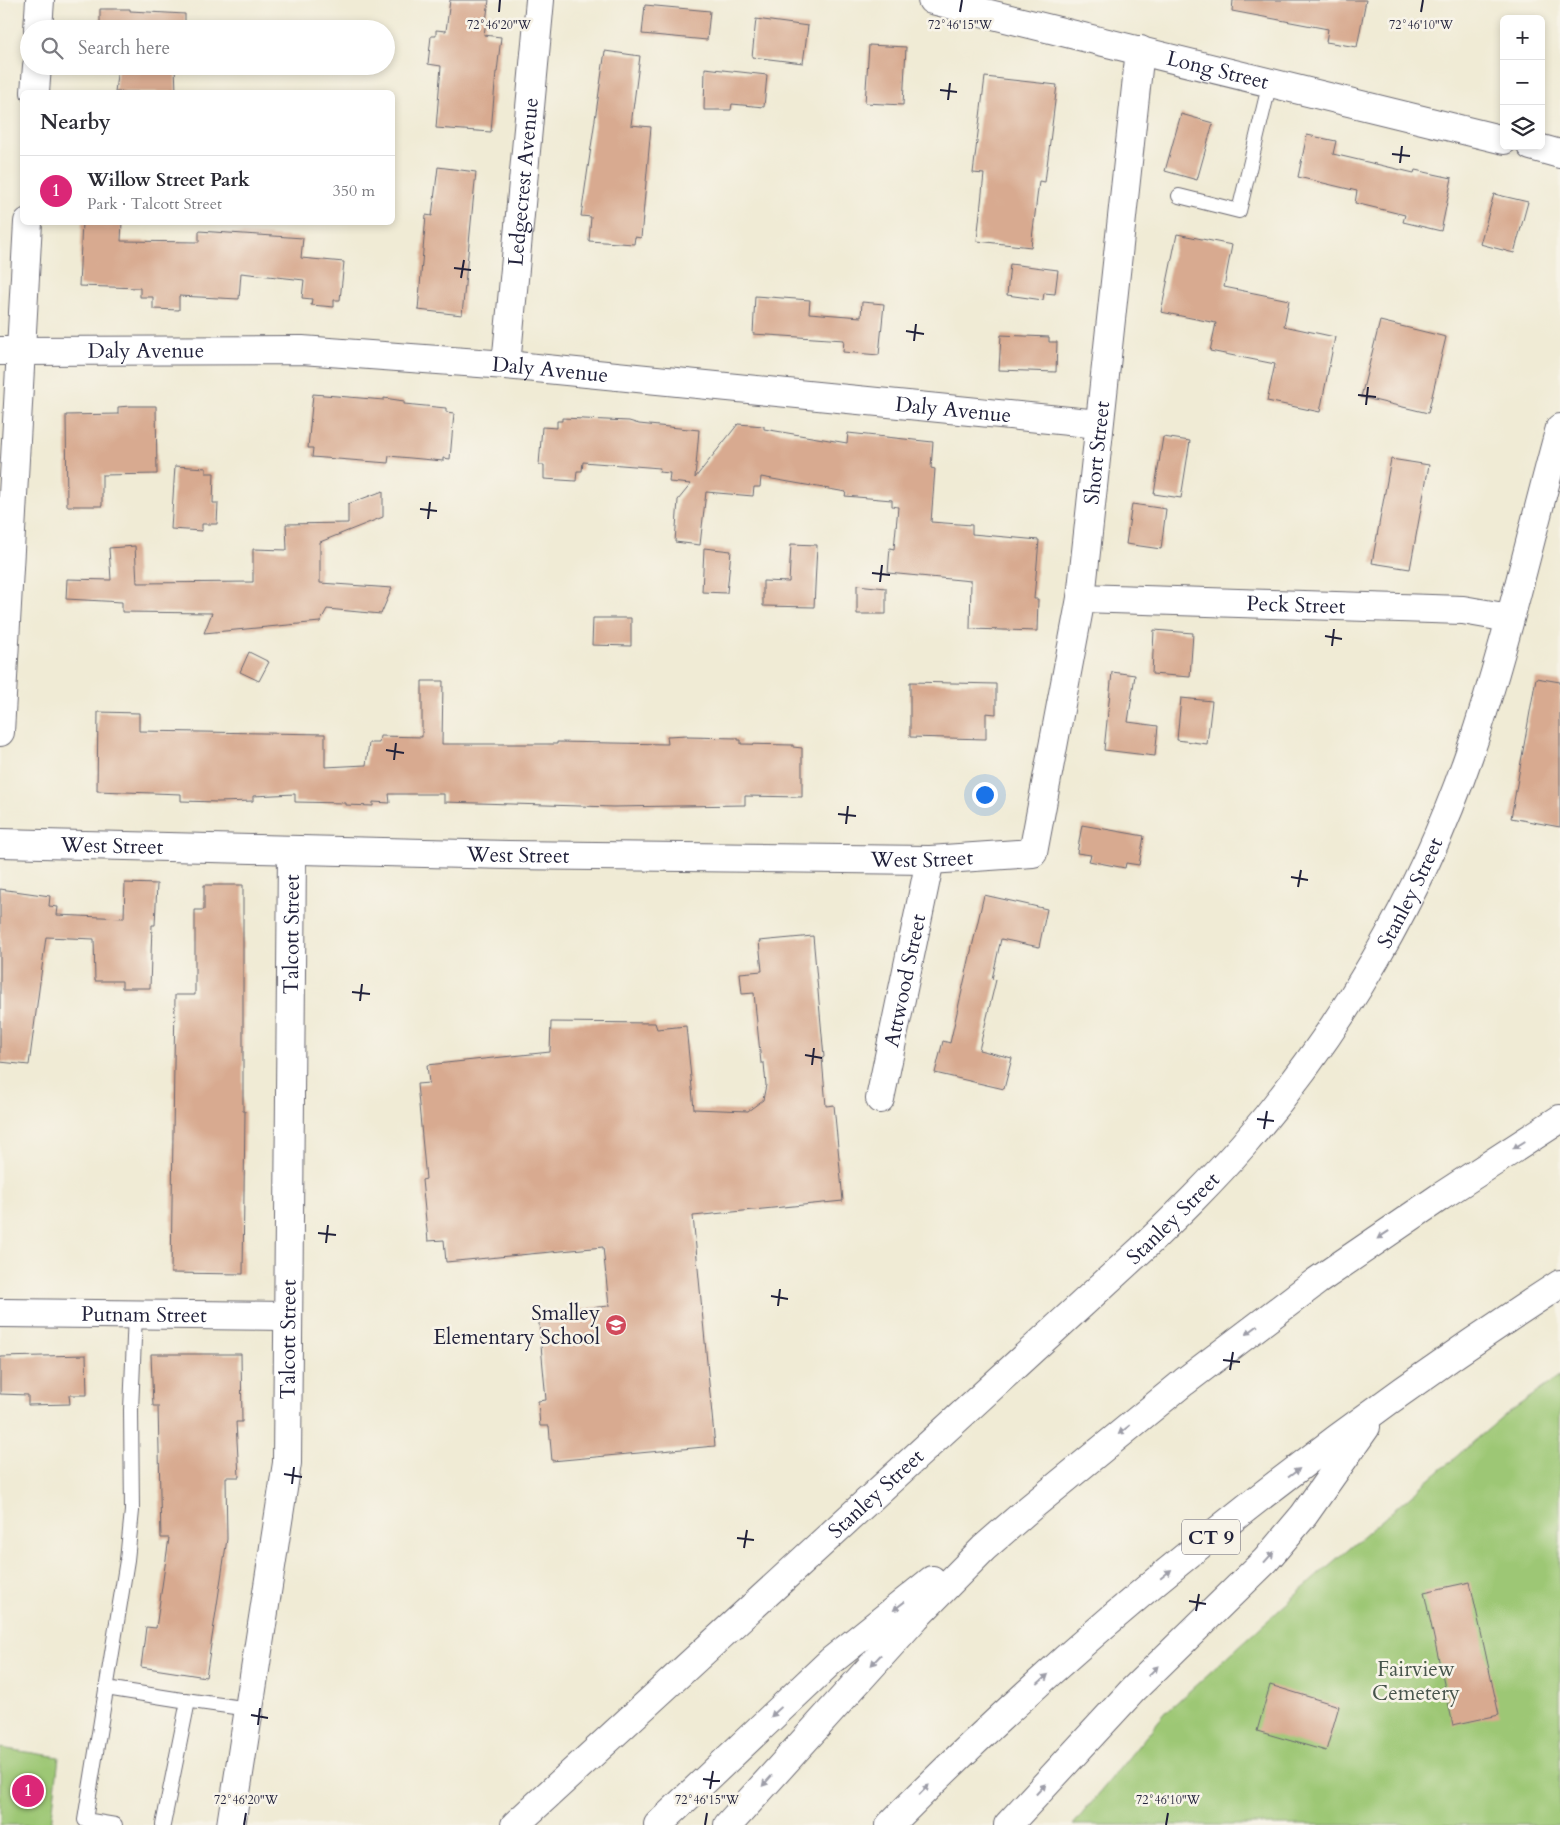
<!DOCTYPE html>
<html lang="en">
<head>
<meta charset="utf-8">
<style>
  :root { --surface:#fff; --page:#f7f7f7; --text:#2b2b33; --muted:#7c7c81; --line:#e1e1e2; --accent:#db2777 }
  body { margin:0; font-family:Cardo,serif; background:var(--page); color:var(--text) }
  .controls { position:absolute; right:15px; top:15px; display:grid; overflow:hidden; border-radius:8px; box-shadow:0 2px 8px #0003 }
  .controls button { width:45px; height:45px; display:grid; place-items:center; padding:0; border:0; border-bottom:1px solid var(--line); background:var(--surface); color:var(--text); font:25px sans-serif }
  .you { position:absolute; left:984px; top:794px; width:18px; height:18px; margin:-12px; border:4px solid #fff; border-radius:50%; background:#1a73e8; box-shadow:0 0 0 8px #1a73e833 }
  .badge { display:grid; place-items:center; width:32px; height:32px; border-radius:50%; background:var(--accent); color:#fff; font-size:16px; font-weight:700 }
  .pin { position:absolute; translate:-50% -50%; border:2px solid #fff; box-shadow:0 1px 5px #0006 }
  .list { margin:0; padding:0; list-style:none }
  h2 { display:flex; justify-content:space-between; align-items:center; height:65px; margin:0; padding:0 20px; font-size:21px }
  h2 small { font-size:16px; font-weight:400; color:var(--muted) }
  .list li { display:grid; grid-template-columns:32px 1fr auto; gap:15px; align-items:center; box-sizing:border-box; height:70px; padding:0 20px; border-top:1px solid var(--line) }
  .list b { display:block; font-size:19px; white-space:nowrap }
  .list p { margin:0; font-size:16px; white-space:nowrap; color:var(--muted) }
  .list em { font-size:16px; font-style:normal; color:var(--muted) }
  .icon { flex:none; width:28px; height:28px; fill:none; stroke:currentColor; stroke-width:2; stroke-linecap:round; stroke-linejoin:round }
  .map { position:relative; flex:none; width:1560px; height:1825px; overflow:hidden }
  .search { position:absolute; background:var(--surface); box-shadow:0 2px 8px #0003; left:20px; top:20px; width:375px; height:55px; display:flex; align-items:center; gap:12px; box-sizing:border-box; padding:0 18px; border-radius:28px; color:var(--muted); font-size:19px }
  .panel { position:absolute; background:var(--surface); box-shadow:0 2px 8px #0003; left:20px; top:90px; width:375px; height:135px; border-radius:8px }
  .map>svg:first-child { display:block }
  .green { fill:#9dc774; stroke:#607458 }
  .building { fill:#d8aa90 }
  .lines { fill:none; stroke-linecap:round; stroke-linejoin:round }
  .service-casing { stroke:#6a6871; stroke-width:16 }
  .minor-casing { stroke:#6a6871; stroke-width:30 }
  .secondary-casing { stroke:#6a6871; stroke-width:30 }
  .motorway-casing { stroke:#6a6871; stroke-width:30 }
  .service { stroke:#fff; stroke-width:14 }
  .minor { stroke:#fff; stroke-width:28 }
  .secondary { stroke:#fff; stroke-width:28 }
  .motorway { stroke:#fff; stroke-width:28 }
  .oneway { fill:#9c9ca7 }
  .ticks { fill:none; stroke:#22223b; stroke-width:2 }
  .labels { text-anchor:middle; stroke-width:5; stroke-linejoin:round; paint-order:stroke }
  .shield { fill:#f7f3e8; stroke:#62616f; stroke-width:1 }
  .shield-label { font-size:20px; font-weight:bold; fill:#22223b }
  .street-label { font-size:21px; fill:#22223b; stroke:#f7f3e8 }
  .poi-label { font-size:21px; fill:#22223b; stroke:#f7f3e8; text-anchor:end }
  .park-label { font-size:21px; fill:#47544c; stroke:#f7f3e8 }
  .ticks-label { font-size:12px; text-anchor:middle; fill:#22223b; stroke:#f7f3e8; stroke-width:5; stroke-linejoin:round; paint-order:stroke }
</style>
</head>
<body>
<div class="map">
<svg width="1560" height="1825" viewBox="0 0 1560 1825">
  <rect width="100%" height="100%" fill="#f7f3e8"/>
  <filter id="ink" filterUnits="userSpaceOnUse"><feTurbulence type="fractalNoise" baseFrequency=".02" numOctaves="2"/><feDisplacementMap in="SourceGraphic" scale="10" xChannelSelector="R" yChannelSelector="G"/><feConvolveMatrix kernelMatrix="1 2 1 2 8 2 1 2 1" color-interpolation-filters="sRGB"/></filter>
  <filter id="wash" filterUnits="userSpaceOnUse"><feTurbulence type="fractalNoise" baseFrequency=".0096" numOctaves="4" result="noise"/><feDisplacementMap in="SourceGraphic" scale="20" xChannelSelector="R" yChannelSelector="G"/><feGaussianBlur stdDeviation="1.12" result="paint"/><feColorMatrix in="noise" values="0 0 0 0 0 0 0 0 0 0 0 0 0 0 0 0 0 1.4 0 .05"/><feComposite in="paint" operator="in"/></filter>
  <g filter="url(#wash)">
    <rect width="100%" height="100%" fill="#f0ebd5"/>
    <g class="green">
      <path d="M1560,1376V1825H1073L1166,1712L1327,1567L1505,1415Z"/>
      <path d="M0,1748L59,1757L51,1825H0Z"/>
    </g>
    <g id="blocks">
      <g class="building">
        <path d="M450,0H489L484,35L501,37L497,72H496L491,132L436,128L441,66L428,64L431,36H436V30L446,31Z"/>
        <path d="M1233,0H1366L1357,47L1326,42L1328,29L1232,11Z"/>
        <path d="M645,5L710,11L707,40L642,34Z"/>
        <path d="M100,9H130V11L185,14V29H100Z"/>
        <path d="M756,19L808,26L803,63L752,57Z"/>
        <path d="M869,45L906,47L903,105L865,103Z"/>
        <path d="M605,51L640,56L631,125L651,127L641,238L635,237L634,244L589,241L591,217L581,216Z"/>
        <path d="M118,66H175L176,92H115Z"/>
        <path d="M705,68L767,75L764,107L732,104L731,110H704Z"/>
        <path d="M985,77L1057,85L1045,182L1039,181L1031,247L977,241L984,174L973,173Z"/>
        <path d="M1181,114L1213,123L1197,180L1165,171Z"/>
        <path d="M1307,135L1336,141L1333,154L1414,173L1415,170L1452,178L1441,231L1403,222L1405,215L1355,203L1357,191L1298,177Z"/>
        <path d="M438,167L476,172L462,315L418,310L426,215L432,216Z"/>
        <path d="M1494,194L1528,202L1514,253L1480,244Z"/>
        <path d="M82,222H122L121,241L199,242V231L303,238L301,258L344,262L340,300H334V307L311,305L312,299L302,298L304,280L241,273L239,299L179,296V310L153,309V297H140V288L79,286Z"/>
        <path d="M1177,234L1232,245L1224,287L1289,300L1284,326L1335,337L1320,412L1267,401L1275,364L1210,351L1216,323L1161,312Z"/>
        <path d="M1010,264L1058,270L1055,294L1044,293L1043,300L1007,295Z"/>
        <path d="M755,296L810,300L809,313L861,317L862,302L884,304L879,355L843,352L844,340L753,334Z"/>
        <path d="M1380,321L1446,337L1428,413L1361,397Z"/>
        <path d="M1001,335L1049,337V342H1057L1056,372L999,370Z"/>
        <path d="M313,394L384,400V398L404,401V404L446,408V412L454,413L450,459L443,458V461L389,456L388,463L312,457L313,448H308Z"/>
        <path d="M130,406H156L157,474L102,475V506H67L66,415L118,414V407Z"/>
        <path d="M562,418L629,421L639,424L699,430L695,478L738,424L764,426V429L847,443L848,433L933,442L931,468L935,469L931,522L972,525V534L1039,540L1034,599H1038L1037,631L970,629L971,581L888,573L890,548L894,549L898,507L892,506V500L845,496L846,492L761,477L760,487H754L753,496L706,492L700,545L675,542L678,500L691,484L669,482L670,473L659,472L660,468L583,462L582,471H577L576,481L544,479V465H539L542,427L557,428V421H562Z"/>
        <path d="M1163,437L1190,441L1181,498L1154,494Z"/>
        <path d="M1391,459L1429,465L1410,569L1372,563Z"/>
        <path d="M175,466L206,468V473H214L213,503H218L217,524H202V531L171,529Z"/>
        <path d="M383,491V517L320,542V583L392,588L381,614L327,609L320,622L204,633L212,613L122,612V602L66,599L67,579L111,580L109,548L135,546L137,583L253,582V549L287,550L286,524L348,523V504Z"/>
        <path d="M1132,504L1166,509L1161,549L1126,544Z"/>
        <path d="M791,544L817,545L814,607L763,606V581L789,582Z"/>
        <path d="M704,548L731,551L727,593L702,592Z"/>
        <path d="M857,585L886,588V614H857Z"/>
        <path d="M593,618H631V646L592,645Z"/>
        <path d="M1154,630L1193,633L1190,677L1152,674Z"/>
        <path d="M249,652L269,662L259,681L240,672Z"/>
        <path d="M1112,672L1135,675L1128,722L1158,726L1155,756L1104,750Z"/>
        <path d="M1536,678L1560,682V827L1511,818Z"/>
        <path d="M422,681H443L442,744H557V742L668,744L667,736L687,735V737L738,738V740H741V744L793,745V747L802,748V797L745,796V805L613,807L444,802V794H389L390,803L373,802V806L346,805V803L295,802V794L253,796V801L218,802L181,801V794L97,791L98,712L139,713V731L325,734V767L366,765L369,743H379L380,736L422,737Z"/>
        <path d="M910,682L996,684V714L986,713V739L910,737Z"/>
        <path d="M1181,698L1212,701L1207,744L1177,740Z"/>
        <path d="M1082,825L1144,836L1139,865L1126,863L1125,868L1089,861L1091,855L1077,853Z"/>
        <path d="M125,883L157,884L155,925H152L150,988H122V981H95L94,939L46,937L29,1065L0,1062V889L50,896L49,906L58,907L57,915L124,918Z"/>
        <path d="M204,885H243V1111H245L243,1274L171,1273L175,995H195V910H204Z"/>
        <path d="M984,895L1047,909L1039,947L1001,939L992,979L996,980L979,1050L1012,1058L1004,1089L935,1073L943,1041L950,1043Z"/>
        <path d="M813,936L824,1057L822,1058L826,1106L834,1105L843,1201L693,1216L715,1446L552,1461L549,1426H540L538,1401L546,1400L538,1313L609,1306L603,1247L446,1262L444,1240L428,1241L422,1180L426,1179L417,1084L429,1083L427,1065L550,1052L551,1022L655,1023L657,1029L686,1026L694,1109L748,1111L763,1100L766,1085L764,1063H761L754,993L742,994L740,973L762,971L759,941Z"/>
        <path d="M151,1354H241L242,1422H236L239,1477H226L227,1539L206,1677L141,1667L146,1627L156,1628L169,1538H161L158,1406H153Z"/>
        <path d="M86,1355L87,1395H69L70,1404L28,1405V1395L0,1394V1357Z"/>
        <path d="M1470,1582L1499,1715L1453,1725L1424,1592Z"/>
        <path d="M1270,1685L1339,1706L1326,1751L1257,1731Z"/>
      </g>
    </g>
  </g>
  <g filter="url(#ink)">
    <use href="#blocks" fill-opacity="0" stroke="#6a6871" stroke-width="1"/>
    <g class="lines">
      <g class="service-casing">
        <g id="service">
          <path d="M1179,196L1239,211L1270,82"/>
          <path d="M106,1688L188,1701L163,1825"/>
          <path d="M185,1700L249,1709"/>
          <path d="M115,1825L85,1820L127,1560L132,1511L131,1410L135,1314"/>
        </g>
      </g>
      <g class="minor-casing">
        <g id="minor">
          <path id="s1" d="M932,0L1504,140"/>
          <path d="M38,29L40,0"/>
          <path d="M35,92L37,66"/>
          <path d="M1531,146L1560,154"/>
          <path id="s2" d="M0,351L302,350L506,365L1099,424"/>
          <path id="s3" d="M506,365L540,0"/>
          <path id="s4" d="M1081,598L1463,610L1509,618"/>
          <path d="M0,732L28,222"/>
          <path id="s5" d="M0,843L508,855L930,860L1033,853L1081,598L1140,50"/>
          <path id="s6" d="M880,1099L930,860"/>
          <path id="s7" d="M0,1313L287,1316"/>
          <path id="s8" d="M231,1825L287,1463L292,850"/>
        </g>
      </g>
      <g class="secondary-casing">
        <g id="secondary">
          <path id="s9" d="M515,1825L1142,1249C1177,1215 1212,1181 1244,1144C1342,1030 1420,897 1469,755C1506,648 1530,537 1560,428"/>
        </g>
      </g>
      <g class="motorway-casing">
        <g id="motorway">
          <path d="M658,1825L831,1661L932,1580"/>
          <path d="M728,1825L916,1617L984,1548L1030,1508L1184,1382L1317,1281L1440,1197L1560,1119"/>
          <path d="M890,1825C1089,1623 1322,1438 1560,1284"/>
          <path d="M1008,1825L1133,1690L1266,1560L1304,1515L1366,1427"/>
        </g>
      </g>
      <use href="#service" class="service"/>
      <use href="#minor" class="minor"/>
      <use href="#secondary" class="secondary"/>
      <use href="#motorway" class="motorway"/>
    </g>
    <defs><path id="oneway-solid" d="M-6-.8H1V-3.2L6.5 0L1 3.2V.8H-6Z" transform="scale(1.25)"/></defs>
    <g class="oneway">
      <use href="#oneway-solid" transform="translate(1519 1145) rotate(148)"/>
      <use href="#oneway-solid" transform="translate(1383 1235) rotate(146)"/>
      <use href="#oneway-solid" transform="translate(1252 1330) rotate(143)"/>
      <use href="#oneway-solid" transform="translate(1124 1430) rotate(142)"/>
      <use href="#oneway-solid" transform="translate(1294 1473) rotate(-37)"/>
      <use href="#oneway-solid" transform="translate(1269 1557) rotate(-48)"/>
      <use href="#oneway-solid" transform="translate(1166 1574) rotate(-39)"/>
      <use href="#oneway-solid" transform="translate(899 1606) rotate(142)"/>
      <use href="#oneway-solid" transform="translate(876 1660) rotate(133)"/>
      <use href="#oneway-solid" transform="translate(1153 1671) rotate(-45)"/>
      <use href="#oneway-solid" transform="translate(1043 1679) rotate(-41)"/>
      <use href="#oneway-solid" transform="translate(776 1712) rotate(137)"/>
      <use href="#oneway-solid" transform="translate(767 1781) rotate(132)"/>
      <use href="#oneway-solid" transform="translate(1041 1789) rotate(-47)"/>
      <use href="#oneway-solid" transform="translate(924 1790) rotate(-45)"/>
    </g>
  </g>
  <path class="ticks" d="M499,12L500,0M960,12L962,0M1421,12L1423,0M940,90L957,92M948,100L950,83M1392,154L1410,156M1400,163L1402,146M454,268L471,270M461,278L464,260M906,331L924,334M914,341L916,324M1358,395L1376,397M1366,405L1368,387M420,509L437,511M428,519L430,502M872,573L890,575M880,582L882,565M1325,636L1342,639M1332,646L1334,629M386,750L404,753M394,760L396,743M838,814L856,816M846,824L848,806M1291,877L1308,880M1298,887L1301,870M352,992L370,994M360,1001L362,984M805,1055L822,1058M812,1065L814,1048M1257,1119L1274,1121M1264,1129L1267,1111M318,1233L336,1235M326,1243L328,1225M771,1296L788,1299M778,1306L780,1289M1223,1360L1240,1362M1230,1370L1233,1352M284,1474L302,1477M292,1484L294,1467M737,1538L754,1540M744,1548L747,1530M1189,1601L1206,1604M1196,1611L1199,1594M251,1715L268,1718M258,1725L260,1708M703,1779L720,1781M710,1789L713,1771M244,1825L246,1813M705,1825L707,1813M1166,1825L1168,1813"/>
  <defs>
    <g id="school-disc" transform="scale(1.125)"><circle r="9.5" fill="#d1495b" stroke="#f7f3e8"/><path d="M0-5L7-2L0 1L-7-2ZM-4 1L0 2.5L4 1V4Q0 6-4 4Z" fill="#fff"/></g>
  </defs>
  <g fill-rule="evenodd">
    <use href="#school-disc" x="616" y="1325"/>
  </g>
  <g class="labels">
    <rect class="shield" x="1182" y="1519.5" width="58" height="35" rx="4"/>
    <g class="shield-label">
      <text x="1211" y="1544">CT 9</text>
    </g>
    <g class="street-label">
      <text dy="7" stroke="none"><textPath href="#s1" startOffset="294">Long Street</textPath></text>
      <text dy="7" stroke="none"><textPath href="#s3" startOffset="184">Ledgecrest Avenue</textPath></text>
      <text dy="7" stroke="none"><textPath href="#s2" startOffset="146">Daly Avenue</textPath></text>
      <text dy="7" stroke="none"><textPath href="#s2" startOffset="551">Daly Avenue</textPath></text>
      <text dy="7" stroke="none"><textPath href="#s2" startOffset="956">Daly Avenue</textPath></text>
      <text dy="7" stroke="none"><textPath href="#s5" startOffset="1439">Short Street</textPath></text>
      <text dy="7" stroke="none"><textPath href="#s4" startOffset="215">Peck Street</textPath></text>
      <text dy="7" stroke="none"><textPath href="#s5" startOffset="112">West Street</textPath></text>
      <text dy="7" stroke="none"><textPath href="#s5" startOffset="518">West Street</textPath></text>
      <text dy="7" stroke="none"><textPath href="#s5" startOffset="922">West Street</textPath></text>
      <text dy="7" stroke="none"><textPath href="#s9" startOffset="1300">Stanley Street</textPath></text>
      <text dy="7" stroke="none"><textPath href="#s8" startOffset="895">Talcott Street</textPath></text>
      <text dy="7" stroke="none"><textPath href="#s6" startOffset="121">Attwood Street</textPath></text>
      <text dy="7" stroke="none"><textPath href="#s9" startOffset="895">Stanley Street</textPath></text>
      <text dy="7" stroke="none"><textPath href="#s7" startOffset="144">Putnam Street</textPath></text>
      <text dy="7" stroke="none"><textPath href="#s8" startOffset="490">Talcott Street</textPath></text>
      <text dy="7" stroke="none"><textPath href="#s9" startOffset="490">Stanley Street</textPath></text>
    </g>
    <g class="poi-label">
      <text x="600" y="1320">Smalley<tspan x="600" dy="24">Elementary School</tspan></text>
    </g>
    <g class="park-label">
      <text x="1416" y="1676">Fairview<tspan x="1416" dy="24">Cemetery</tspan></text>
    </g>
  </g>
  <g class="ticks-label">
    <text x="499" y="29">72°46'20"W</text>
    <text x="960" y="29">72°46'15"W</text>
    <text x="1421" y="29">72°46'10"W</text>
    <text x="246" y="1804">72°46'20"W</text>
    <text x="707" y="1804">72°46'15"W</text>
    <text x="1168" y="1804">72°46'10"W</text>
  </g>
</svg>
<div class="controls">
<button>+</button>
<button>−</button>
<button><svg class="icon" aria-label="layers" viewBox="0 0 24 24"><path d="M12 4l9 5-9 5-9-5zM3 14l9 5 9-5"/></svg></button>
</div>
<div class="you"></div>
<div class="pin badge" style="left:28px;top:1791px">1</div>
<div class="search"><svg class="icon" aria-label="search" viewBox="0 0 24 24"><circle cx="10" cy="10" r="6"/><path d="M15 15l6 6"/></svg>Search here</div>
<section class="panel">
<h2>Nearby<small></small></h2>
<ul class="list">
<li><span class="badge">1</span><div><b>Willow Street Park</b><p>Park · Talcott Street</p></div><em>350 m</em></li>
</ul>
</section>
</div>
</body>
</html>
